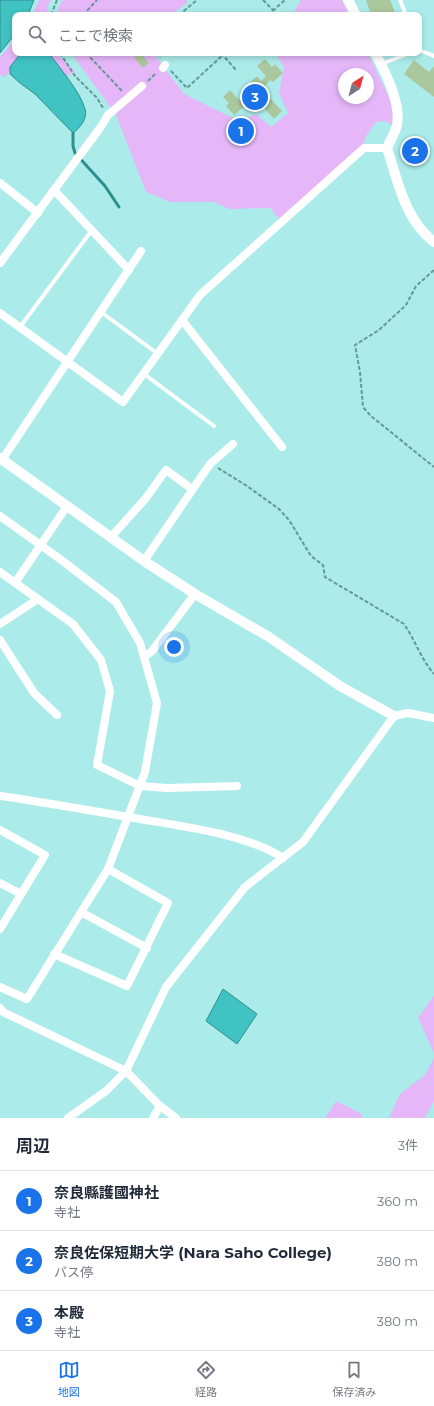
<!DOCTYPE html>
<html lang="ja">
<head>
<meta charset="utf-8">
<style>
  :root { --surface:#fff; --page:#f6f6f7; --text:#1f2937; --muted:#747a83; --line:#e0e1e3; --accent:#1a73e8 }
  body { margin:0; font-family:Montserrat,"Noto Sans JP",sans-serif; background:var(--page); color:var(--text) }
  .compass { position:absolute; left:338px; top:68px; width:36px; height:36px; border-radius:50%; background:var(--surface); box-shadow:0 2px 6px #0003; rotate:36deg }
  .you { position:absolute; left:174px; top:647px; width:14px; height:14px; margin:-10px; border:3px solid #fff; border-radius:50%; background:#1a73e8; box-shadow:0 0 0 6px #1a73e833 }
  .badge { display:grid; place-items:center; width:26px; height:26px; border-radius:50%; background:var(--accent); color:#fff; font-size:13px; font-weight:700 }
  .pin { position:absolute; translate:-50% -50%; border:2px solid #fff; box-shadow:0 1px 4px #0006 }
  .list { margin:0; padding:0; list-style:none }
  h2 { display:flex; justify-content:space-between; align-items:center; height:52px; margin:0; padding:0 16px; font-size:17px }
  h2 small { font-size:13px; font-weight:400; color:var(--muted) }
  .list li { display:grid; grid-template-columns:26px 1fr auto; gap:12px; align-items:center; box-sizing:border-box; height:60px; padding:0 16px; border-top:1px solid var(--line) }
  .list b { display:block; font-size:15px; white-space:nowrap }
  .list p { margin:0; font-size:13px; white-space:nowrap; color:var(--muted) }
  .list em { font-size:13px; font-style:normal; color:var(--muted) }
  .icon { flex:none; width:22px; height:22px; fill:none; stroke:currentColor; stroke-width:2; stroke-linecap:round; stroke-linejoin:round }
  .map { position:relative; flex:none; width:434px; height:1118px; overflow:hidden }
  .search { position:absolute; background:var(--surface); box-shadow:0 2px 6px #0003; left:12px; right:12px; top:12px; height:44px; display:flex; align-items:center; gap:10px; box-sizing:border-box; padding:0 14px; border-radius:8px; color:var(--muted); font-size:15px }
  .sheet { height:232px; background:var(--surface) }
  nav { display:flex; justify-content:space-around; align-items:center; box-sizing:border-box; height:56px; border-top:1px solid var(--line); background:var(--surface); font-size:11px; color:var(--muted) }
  nav a { display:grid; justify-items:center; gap:2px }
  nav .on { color:var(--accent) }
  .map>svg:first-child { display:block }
  .green { fill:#e5b7f8; fill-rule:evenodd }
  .water { fill:#41c3c3; stroke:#2e8e8e }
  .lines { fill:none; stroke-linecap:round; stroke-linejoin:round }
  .stream { stroke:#2e8e8e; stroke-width:3 }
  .building { fill:#abc79d }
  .path { stroke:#689696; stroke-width:2; stroke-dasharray:4 2; stroke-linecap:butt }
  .service { stroke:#fff; stroke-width:4 }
  .minor { stroke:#fff; stroke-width:8 }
  .tertiary { stroke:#fff; stroke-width:10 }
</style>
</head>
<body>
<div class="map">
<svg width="434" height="1118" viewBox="0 0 434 1118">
  <rect width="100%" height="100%" fill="#abeceb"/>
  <g class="green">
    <path d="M39,0H51L47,8L48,15H32Z"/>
    <path d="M63,0H186L188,2L171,15H59L58,8Z"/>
    <path d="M301,0H342L349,15H292Z"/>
    <path d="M15,39V53H30L4,77L0,75V57Z"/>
    <path d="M42,53H56L75,71L59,81Z"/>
    <path d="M71,53H153L184,94L239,121L256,114L271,127L288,113L279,93L284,67L275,53H368L395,110L393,126L386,121L376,122L366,136L363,145L279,219L270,208L229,209L214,202H170L146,192L116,115ZM344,74H368V98H344Z"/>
    <path d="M434,995V1053L418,1018Z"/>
    <path d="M434,1058V1101L425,1118H389L400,1094L425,1075Z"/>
    <path d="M336,1101L362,1114L361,1118H325Z"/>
  </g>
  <g class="water">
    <path d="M0,0H34L28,15H15V34L0,53Z"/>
    <path d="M21,53H49C60,69 80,91 85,109C88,118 80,128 73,133L35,94L20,83L10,74V67Z"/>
    <path d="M223,989L257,1014L237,1044L206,1021Z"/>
  </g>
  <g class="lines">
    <path class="stream" d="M73,133V146L75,153L105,186L119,207"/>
  </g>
  <g class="building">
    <path d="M366,0H390L396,15H371Z"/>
    <path d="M140,53L149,63L143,68L134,58Z"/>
    <path d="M265,59L272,67L275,64L283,73L273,82L270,80L262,90L282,111L274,119L255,98L251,101L248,99L244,103L246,105L234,115L226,106L229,103L223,97L230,90L239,100L245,95L241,91L257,76L261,81L266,76L257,66Z"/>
    <path d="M414,60L429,72L434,66V97L404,74Z"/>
  </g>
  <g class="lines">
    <g class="path">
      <path d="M263,0L273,10"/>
      <path d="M183,12L186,15"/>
      <path d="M51,15L57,0"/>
      <path d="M83,15L97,0"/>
      <path d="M179,15L197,0"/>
      <path d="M268,15L285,0"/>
      <path d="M60,53L75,76L97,98L103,108"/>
      <path d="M86,53L123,92"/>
      <path d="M156,53L160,58"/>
      <path d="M221,53L236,70"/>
      <path d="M171,71L187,88L225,53"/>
      <path d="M148,81L156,73"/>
      <path d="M434,270L416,286L406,305L379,330L355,345L360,372L363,407L371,416L434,467"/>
      <path d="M218,468L247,486L279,509L289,520L311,556L323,565L325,577L404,624C415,640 421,659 434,674"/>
    </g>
    <g class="service">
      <path d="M400,0L406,15"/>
      <path d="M419,50L434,56"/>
      <path d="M381,64L410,53"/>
      <path d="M101,312L158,354"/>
      <path d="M20,327L92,230"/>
      <path d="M144,374L214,426"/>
    </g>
    <g class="minor">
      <path d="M163,68L165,65"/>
      <path d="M0,183L38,213"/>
      <path d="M54,190L129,270"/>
      <path d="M0,263L100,128L108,115L142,86"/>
      <path d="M0,313L123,402L200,295L364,148H387"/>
      <path d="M182,320L282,447"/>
      <path d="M2,460L141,251"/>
      <path d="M0,516L60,559L116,602L140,643L157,703L145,772L108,869L27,999L0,987"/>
      <path d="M111,537L146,498L166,470L192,489"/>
      <path d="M144,561L210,464L233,444"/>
      <path d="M0,572L73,624L101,660L110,691L97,765L140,786L167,788L237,786"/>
      <path d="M15,583L67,506"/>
      <path d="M0,624L38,599"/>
      <path d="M0,640L34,693L57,715"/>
      <path d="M144,657L152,651L195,594"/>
      <path d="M0,796C43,802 86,810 129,817C176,826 243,832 283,858"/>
      <path d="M0,830L45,855L0,929"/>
      <path d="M0,883L21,894"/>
      <path d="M81,912L147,948"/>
      <path d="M54,954L127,986L168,903L108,869"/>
      <path d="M0,1008L3,1012L126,1071L106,1091L68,1118"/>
      <path d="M153,1118L160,1106"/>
      <path d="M176,1118L160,1106L126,1071L166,987L245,887L303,842L394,716L408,713L434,718"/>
    </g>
    <g class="tertiary">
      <path d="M348,0L356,15"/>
      <path d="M375,53C385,71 401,104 397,125C395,133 390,141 387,148C398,182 405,220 434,242"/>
      <path d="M0,458L144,561L195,594L269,637L340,686L394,716"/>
    </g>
  </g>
</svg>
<svg class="compass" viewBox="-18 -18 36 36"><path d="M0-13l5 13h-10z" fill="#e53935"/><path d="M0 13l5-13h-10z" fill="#747a83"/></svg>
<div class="you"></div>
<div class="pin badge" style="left:241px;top:131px">1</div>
<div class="pin badge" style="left:415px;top:151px">2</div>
<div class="pin badge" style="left:255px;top:97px">3</div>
<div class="search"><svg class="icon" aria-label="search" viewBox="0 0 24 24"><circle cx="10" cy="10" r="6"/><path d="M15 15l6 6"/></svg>ここで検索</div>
</div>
<section class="sheet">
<h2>周辺<small>3件</small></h2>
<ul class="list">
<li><span class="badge">1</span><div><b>奈良縣護國神社</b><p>寺社</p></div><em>360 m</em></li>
<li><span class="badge">2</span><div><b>奈良佐保短期大学 (Nara Saho College)</b><p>バス停</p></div><em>380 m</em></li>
<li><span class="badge">3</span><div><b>本殿</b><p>寺社</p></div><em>380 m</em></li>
</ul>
</section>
<nav>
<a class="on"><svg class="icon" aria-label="map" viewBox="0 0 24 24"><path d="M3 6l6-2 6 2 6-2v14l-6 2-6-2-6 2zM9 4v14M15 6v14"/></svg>地図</a>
<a><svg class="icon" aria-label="directions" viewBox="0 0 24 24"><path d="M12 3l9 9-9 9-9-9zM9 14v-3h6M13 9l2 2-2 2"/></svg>経路</a>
<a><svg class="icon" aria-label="saved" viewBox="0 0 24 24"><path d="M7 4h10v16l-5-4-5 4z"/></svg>保存済み</a>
</nav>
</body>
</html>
